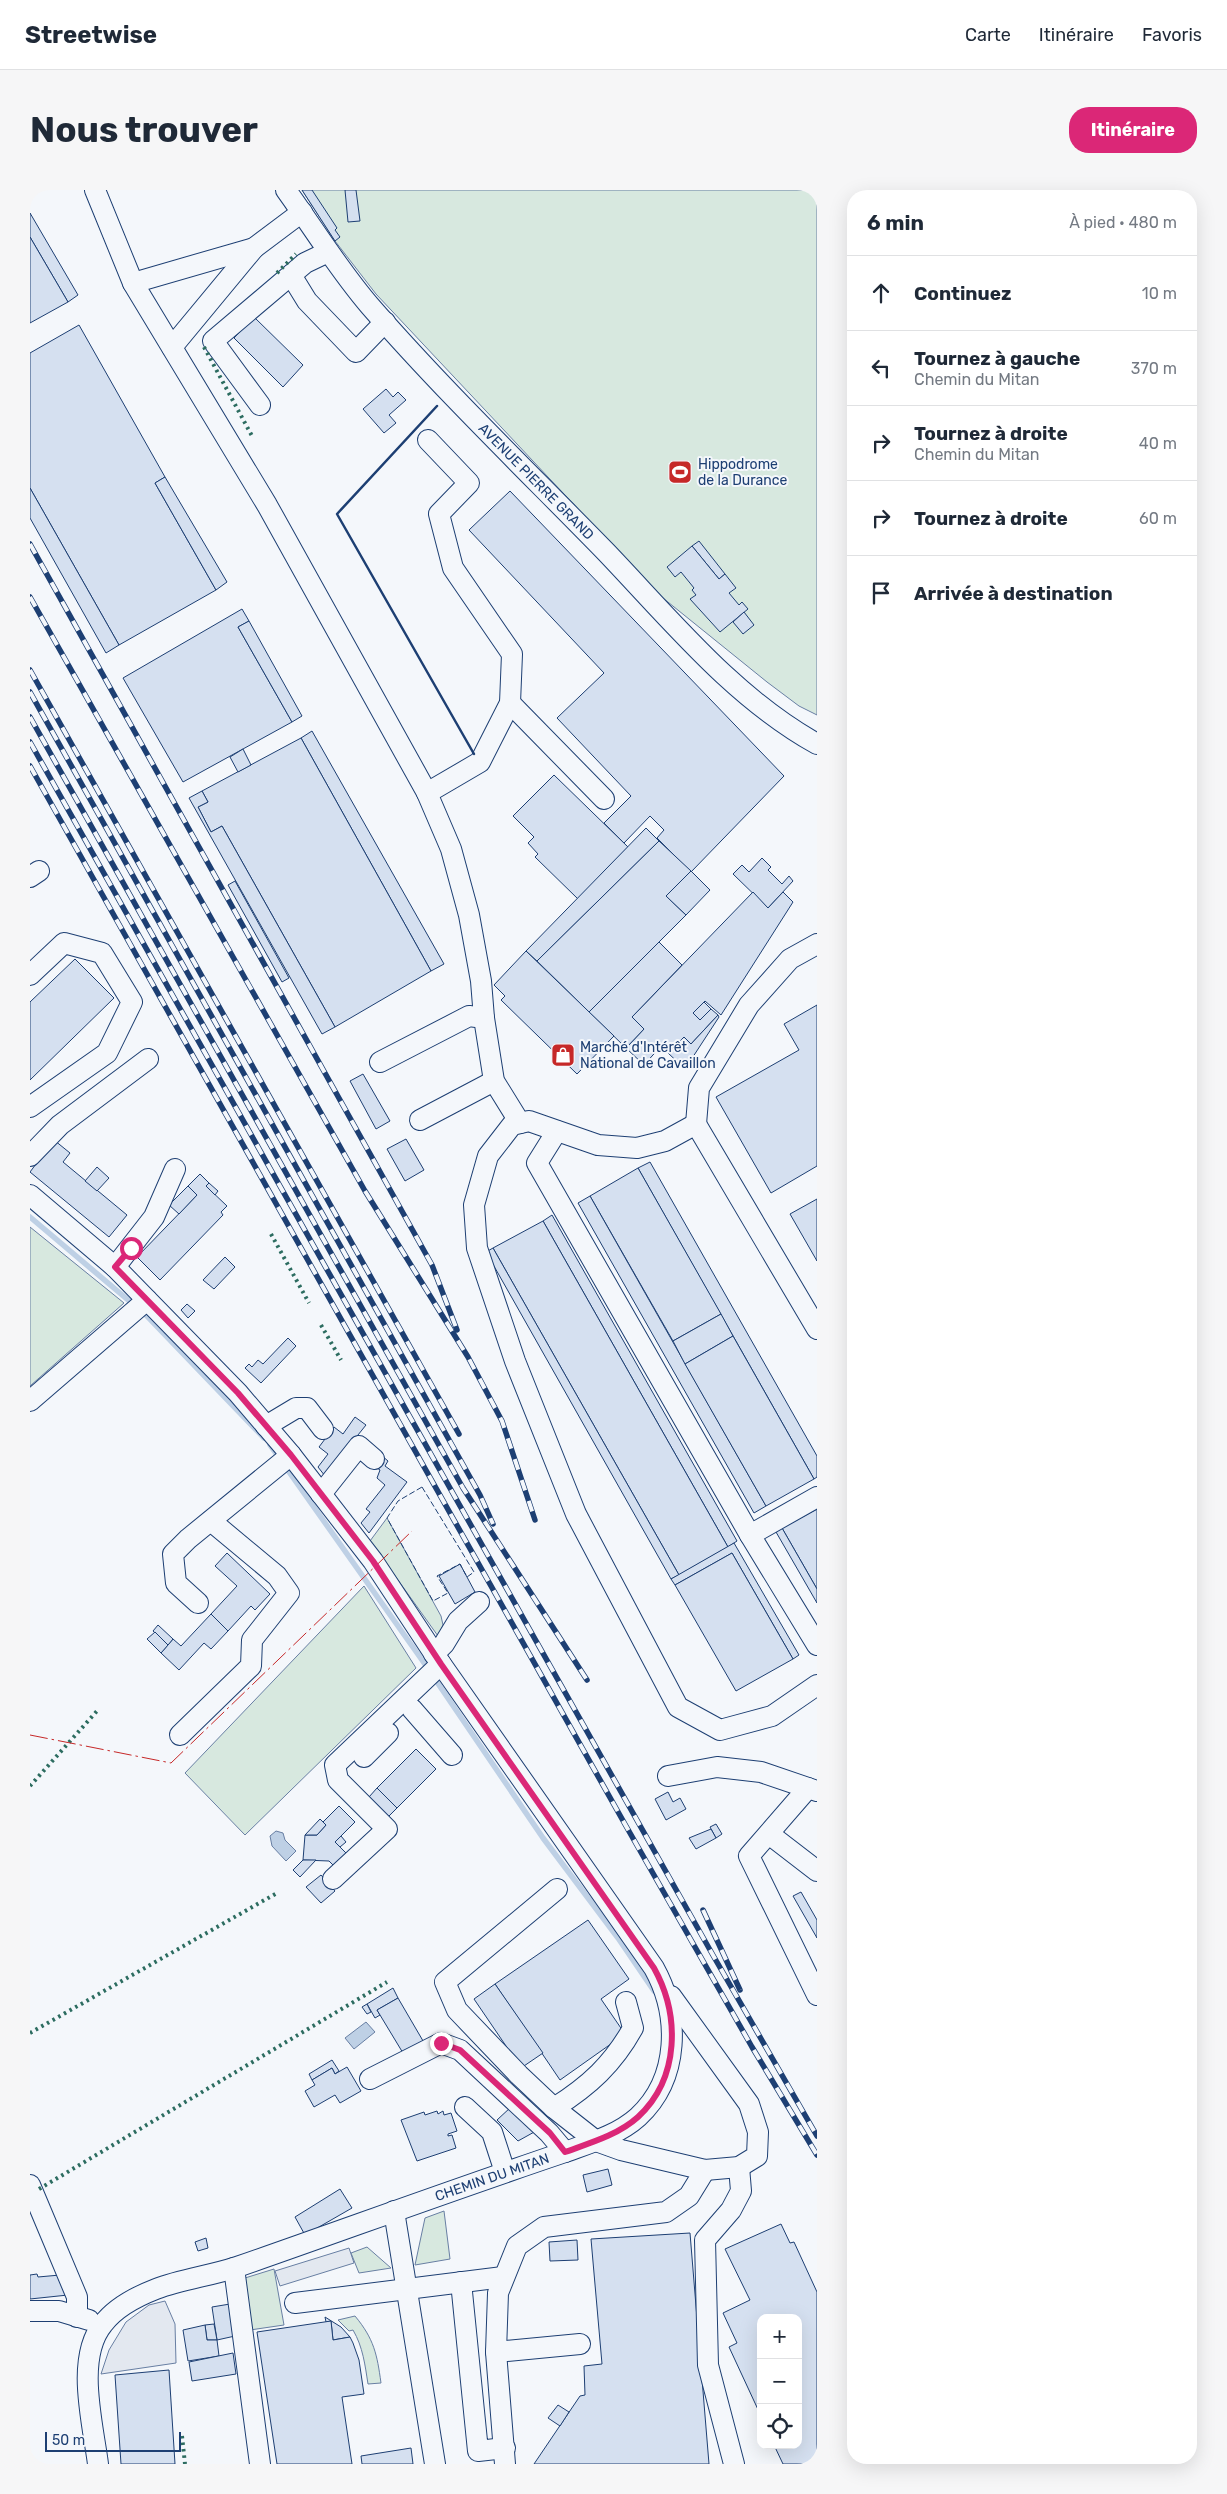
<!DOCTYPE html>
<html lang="fr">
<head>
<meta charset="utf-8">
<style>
  :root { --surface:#fff; --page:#f6f6f7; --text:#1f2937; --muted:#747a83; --line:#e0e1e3; --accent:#db2777 }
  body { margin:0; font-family:Rubik,sans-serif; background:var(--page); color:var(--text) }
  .controls { position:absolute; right:15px; bottom:15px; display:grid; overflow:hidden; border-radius:10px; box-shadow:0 5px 20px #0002 }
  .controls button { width:45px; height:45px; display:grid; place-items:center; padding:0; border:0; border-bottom:1px solid var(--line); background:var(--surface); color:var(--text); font:25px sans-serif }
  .scale { position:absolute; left:15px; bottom:12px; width:136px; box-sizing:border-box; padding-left:5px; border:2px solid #1d3f73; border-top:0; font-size:14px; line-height:18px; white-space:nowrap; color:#1d3f73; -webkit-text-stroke:4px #f4f7fb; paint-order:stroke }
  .stop { position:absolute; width:15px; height:15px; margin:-11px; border:4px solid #db2777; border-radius:50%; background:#fff }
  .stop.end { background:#db2777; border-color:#fff; box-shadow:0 1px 5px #0008 }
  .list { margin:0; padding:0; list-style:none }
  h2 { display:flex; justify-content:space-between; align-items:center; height:65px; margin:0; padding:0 20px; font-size:21px }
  h2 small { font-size:16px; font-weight:400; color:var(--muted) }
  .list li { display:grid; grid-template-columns:32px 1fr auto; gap:15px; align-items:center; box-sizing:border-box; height:75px; padding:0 20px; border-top:1px solid var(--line) }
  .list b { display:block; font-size:19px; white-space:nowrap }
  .list p { margin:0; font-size:16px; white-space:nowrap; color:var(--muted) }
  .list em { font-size:16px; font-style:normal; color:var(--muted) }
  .icon { flex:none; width:28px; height:28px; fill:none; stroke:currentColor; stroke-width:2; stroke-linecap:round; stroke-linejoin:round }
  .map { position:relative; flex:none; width:787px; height:2274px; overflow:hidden; border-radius:20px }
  header { display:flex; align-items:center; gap:30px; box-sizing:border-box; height:70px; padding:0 25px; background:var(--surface); border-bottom:1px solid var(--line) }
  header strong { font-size:24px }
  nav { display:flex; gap:28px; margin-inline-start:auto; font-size:18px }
  .intro { display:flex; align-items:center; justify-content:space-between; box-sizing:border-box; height:120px; padding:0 30px }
  h1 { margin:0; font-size:35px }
  .button { padding:12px 22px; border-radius:20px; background:var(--accent); color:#fff; font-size:18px; font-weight:700 }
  main { display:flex; gap:30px; padding:0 30px }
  aside { flex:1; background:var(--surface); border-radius:20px; box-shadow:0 5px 20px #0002 }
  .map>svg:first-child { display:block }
  .green { fill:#d7e8df; stroke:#687fa3 }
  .parking { fill:#e3e8f0; stroke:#687fa3 }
  .water { fill:#bed0e5; stroke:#687fa3 }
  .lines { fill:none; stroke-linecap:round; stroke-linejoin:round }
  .stream { stroke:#bed0e5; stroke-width:5.5 }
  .building { fill:#d5e0f0; stroke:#1d3f73 }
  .minor-casing { stroke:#1d3f73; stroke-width:22 }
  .minor { stroke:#f4f7fb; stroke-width:20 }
  .rail-casing { stroke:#1d3f73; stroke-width:5.5 }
  .rail { stroke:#f4f7fb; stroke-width:4; stroke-dasharray:11; stroke-linecap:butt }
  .hedge { stroke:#2c6c60; stroke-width:4; stroke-dasharray:2.5 4; stroke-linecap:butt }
  .fence { stroke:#1d3f73; stroke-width:1; stroke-dasharray:6 2.5; stroke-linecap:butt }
  .wall { stroke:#1d3f73; stroke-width:2.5 }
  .power { stroke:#c62828; stroke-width:1; stroke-dasharray:18 4 2.5 4; stroke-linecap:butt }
  .route { stroke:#db2777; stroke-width:6 }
  .labels { text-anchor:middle; stroke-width:4; stroke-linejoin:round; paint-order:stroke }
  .poi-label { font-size:14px; fill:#1d3f73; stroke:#f4f7fb; text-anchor:start }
  .street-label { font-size:14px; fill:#1d3f73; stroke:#f4f7fb }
</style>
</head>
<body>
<header>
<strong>Streetwise</strong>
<nav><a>Carte</a><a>Itinéraire</a><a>Favoris</a></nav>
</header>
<div class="intro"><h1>Nous trouver</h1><a class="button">Itinéraire</a></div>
<main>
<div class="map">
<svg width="787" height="2274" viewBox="0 0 787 2274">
  <rect width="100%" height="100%" fill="#f4f7fb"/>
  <g class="green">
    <path d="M272,0H787V525L769,516L737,492L628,404L346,104L305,51Z"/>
    <path d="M0,1037L94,1113L0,1196Z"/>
    <path d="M357,1328L411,1426L413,1435L408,1446L340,1351Z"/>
    <path d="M334,1396L386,1478L215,1645L155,1583Z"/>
    <path d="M414,2021L420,2069L385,2075L395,2028Z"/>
    <path d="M337,2057L361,2078L329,2083L321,2063Z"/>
    <path d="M244,2079L254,2135L220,2140L215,2088Z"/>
    <path d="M325,2126C344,2149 347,2164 351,2193L338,2194C335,2175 333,2157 323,2140L319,2141L308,2130Z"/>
  </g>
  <g class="parking">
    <path d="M319,2058L324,2073L250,2096L245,2081Z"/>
    <path d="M135,2111L145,2134L146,2173L71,2184L79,2160L96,2132L119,2115Z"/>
  </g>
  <g class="water">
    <path d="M246,1641L253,1643L255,1650L266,1661L256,1671L242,1656L240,1646Z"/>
    <path d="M336,1832L345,1842L324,1859L315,1848Z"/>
  </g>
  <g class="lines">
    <g class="stream">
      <path d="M0,1027L117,1126L234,1248"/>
      <path d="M240,1255L392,1470L513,1648L588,1748L624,1801"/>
    </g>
  </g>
  <g class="building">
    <path d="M272,0H282L307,38L305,40L310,47L305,51Z"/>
    <path d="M315,0H326L330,31L318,32Z"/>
    <path d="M0,23L48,105L38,112L0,47Z"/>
    <path d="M0,47L38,112L0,133Z"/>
    <path d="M224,127L273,175L253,197L204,148Z"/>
    <path d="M49,135L135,287L125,293L186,400L89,455L0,298V163Z"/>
    <path d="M356,199L363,207L368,202L376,210L359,225L366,233L354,243L333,219Z"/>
    <path d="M135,287L197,392L186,400L125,293Z"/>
    <path d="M0,298L89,455L76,463L0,328Z"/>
    <path d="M480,301L754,586L661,682L627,648L634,640L620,626L594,653L574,633L601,606L527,528L574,483L439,340Z"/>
    <path d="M669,351L695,384L689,389L662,356Z"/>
    <path d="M662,356L689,389L695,384L706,398L699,403L709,415L712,412L718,419L690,442L660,409L666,405L662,400L664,398L651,382L645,387L637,377Z"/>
    <path d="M212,419L219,431L208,437L262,532L153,592L93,488Z"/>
    <path d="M714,422L724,435L713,444L703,432Z"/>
    <path d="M219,431L272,526L262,532L208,437Z"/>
    <path d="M282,541L414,774L401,781L271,548Z"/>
    <path d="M271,548L401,781L305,837L192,636L181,642L168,617L178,612L172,601Z"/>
    <path d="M213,559L221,575L208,582L200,567Z"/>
    <path d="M524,585L598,657L548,709L505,667L508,664L498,653L504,647L483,626Z"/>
    <path d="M172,601L178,612L168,617L181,642L192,636L305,837L292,844L159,608Z"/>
    <path d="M616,638L629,651L507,771L496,761Z"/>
    <path d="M629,651L661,681L636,706L656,725L559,822L507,771Z"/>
    <path d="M732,668L741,677L738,680L752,694L759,686L763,691L738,718L703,684L712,675L719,682Z"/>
    <path d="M661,681L680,700L656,725L636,706Z"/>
    <path d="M205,691L259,788L252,792L198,695Z"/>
    <path d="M723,702L738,718L753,702L763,712L691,825L675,811L663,823L670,830L681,819L688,825L661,854L654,847L638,863L631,856L614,875L596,858L614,839L602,827Z"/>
    <path d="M629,752L652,775L602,827L614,839L596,858L559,822Z"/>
    <path d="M496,761L584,846L547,884L471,810L475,806L464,795Z"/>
    <path d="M45,769L84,808L0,890V812Z"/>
    <path d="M674,812L681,819L670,830L663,823Z"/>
    <path d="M787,815V976L741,1003L686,907L769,860L754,834Z"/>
    <path d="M688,825L689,827L655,879L638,863L654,847L661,854Z"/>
    <path d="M333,884L360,931L346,939L320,891Z"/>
    <path d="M376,949L394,980L375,991L357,959Z"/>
    <path d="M24,950L40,963L33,972L97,1025L79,1047L0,982Z"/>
    <path d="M620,972L787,1266V1287L784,1289L608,978Z"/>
    <path d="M67,977L79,988L67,1001L55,991Z"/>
    <path d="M608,978L691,1124L643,1151L560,1006Z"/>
    <path d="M170,984L179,993L176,996L197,1016L191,1022L193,1025L130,1090L107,1067L167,1005L158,996Z"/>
    <path d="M179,993L188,1001L185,1005L176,996Z"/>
    <path d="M158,996L167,1005L149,1024L139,1015Z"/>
    <path d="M560,1006L736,1316L724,1323L548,1013Z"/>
    <path d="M787,1009V1071L760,1024Z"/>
    <path d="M522,1025L707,1351L698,1357L513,1031Z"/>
    <path d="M513,1031L698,1357L649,1385L463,1058Z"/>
    <path d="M463,1058L649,1385L641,1389L456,1062Z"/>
    <path d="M195,1067L205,1077L184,1099L173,1090Z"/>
    <path d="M157,1114L165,1121L158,1128L151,1120Z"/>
    <path d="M691,1124L703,1146L655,1174L643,1151Z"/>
    <path d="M703,1146L784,1289L736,1316L655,1174Z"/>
    <path d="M258,1148L266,1156L231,1193L215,1178L219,1174L222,1177L228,1170L233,1174Z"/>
    <path d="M325,1227L336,1235L295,1286L288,1277L298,1264L289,1257L304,1237L313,1244Z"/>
    <path d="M351,1265L358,1271L355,1276L377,1292L339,1343L331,1333L340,1322L336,1319L355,1295L347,1288L350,1280L343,1275Z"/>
    <path d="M787,1319V1399L752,1338Z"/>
    <path d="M752,1338L787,1399V1413L746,1342Z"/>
    <path d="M704,1353L769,1465L763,1469L702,1363L645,1395L641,1389Z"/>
    <path d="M197,1363L240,1404L225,1420L221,1416L198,1441L181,1424L207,1396L185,1376Z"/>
    <path d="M702,1363L763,1469L706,1501L645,1395Z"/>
    <path d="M430,1374L445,1402L425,1414L409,1386Z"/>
    <path d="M181,1424L198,1441L181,1459L174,1453L149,1480L131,1463L143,1449L151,1456Z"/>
    <path d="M128,1435L143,1449L138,1455L123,1441Z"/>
    <path d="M125,1442L138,1455L131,1463L117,1449Z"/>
    <path d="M386,1559L406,1579L367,1618L347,1598Z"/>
    <path d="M347,1598L367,1618L358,1627L339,1607Z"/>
    <path d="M638,1602L643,1612L650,1608L656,1619L636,1630L625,1609Z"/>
    <path d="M309,1616L325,1632L305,1652L318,1665L305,1677L299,1671L273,1670L275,1645H287L296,1635L293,1632Z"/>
    <path d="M290,1629L296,1635L287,1645H275Z"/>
    <path d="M686,1634L692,1644L686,1648L680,1637Z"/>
    <path d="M681,1639L686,1648L666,1659L659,1648Z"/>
    <path d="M311,1646L316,1652L310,1657L305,1652Z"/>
    <path d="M273,1670H286L270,1687L263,1680Z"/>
    <path d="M291,1685L305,1701L291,1713L276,1697Z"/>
    <path d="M771,1702L787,1730V1748L763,1706Z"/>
    <path d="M558,1730L599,1789L571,1809L595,1844L530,1890L465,1794Z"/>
    <path d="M465,1794L513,1863L491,1878L444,1809Z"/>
    <path d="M363,1798L368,1808L347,1820L350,1825L345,1828L337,1814Z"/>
    <path d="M368,1808L396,1856L376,1868L347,1820Z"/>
    <path d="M337,1814L341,1822L337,1824L332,1817Z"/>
    <path d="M302,1870L309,1881L305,1884L302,1878L282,1890L279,1884Z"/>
    <path d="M317,1877L331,1901L310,1913L305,1905L284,1917L275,1901L285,1895L282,1890L302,1878L305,1884Z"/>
    <path d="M481,1917L506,1941L488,1951L467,1930Z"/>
    <path d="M407,1921L408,1924L413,1921L414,1925L421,1923L427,1941L418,1944V1946L422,1945L426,1958L387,1971L371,1930L394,1922L395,1925Z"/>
    <path d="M578,1979L582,1995L557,2002L553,1985Z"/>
    <path d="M310,1999L322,2018L275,2045L265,2027Z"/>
    <path d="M751,2034L760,2053L764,2052L787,2102V2274H753L744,2255H768V2128H731V2226L699,2157L707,2153L693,2123L720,2110L695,2059Z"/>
    <path d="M660,2043L679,2274H504L550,2206L555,2205L554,2176L572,2174L561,2049Z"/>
    <path d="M176,2048L178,2058L168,2061L165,2052Z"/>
    <path d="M547,2050L548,2070L520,2071L519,2052Z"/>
    <path d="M7,2084L8,2087L30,2085L38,2105L0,2109V2085Z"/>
    <path d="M200,2114L205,2146L187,2150L182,2117Z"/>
    <path d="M295,2127L311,2137L320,2147L303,2150L301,2131L296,2132Z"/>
    <path d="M301,2131L303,2150L320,2147L323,2153L329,2170L334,2204L312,2207L322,2274H247L227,2142Z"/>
    <path d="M184,2134L187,2150H177L175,2135Z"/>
    <path d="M175,2135L177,2150H187L189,2166L158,2171L153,2140Z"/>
    <path d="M203,2163L206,2184L162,2191L159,2172Z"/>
    <path d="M139,2180L145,2274H91L85,2185Z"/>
    <path d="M528,2215L539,2222L530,2236L518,2228Z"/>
    <path d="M381,2258L383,2274H332L331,2266Z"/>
  </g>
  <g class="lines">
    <g class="minor-casing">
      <g id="minor">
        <path d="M65,0L103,93L237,315L397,603L421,659L439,725L451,791L454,828L464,891L490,933"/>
        <path id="s1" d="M256,0C284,39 309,80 340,116C414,201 497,281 576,362C641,430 704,508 787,554"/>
        <path d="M261,85L277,111L326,162L355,132"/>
        <path d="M103,93L224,58L272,22"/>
        <path d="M142,157L224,58"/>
        <path d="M230,215L183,151L275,73L298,62"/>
        <path d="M480,513L574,609"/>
        <path d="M397,603L450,572L480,513L482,464L423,378L409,324L439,293L398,250"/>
        <path d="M0,687L9,681"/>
        <path d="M0,785L34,753L72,763L102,812L77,863L0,917"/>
        <path d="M350,872L439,826L454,828"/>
        <path d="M390,930L464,891"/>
        <path d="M666,934L669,898L719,815L760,769L787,754"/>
        <path d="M527,941L507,973L720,1345L787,1307"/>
        <path d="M0,966L30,935L118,869"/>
        <path d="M0,1005L85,1077L208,1203L261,1265L343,1371L411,1474L624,1778C650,1825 650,1888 608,1927C588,1945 560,1953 535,1962C425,1999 316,2039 207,2077C180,2086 152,2089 126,2099C108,2106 85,2118 73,2134C45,2168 63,2234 68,2274"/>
        <path d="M85,1077L124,1027L145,979"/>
        <path d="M787,1139L666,934L635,951L607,958L568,955L499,931L482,935L458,966L444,1015L447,1058L485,1171L546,1324L648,1517L690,1540L742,1526L787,1495"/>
        <path d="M0,1211L117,1110"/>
        <path d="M236,1236L266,1218H277L293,1239"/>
        <path d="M291,1304L329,1256L344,1269"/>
        <path d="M720,1345L787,1455"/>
        <path d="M168,1413L146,1393L143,1364L158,1349L261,1265"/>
        <path d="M404,1464L414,1454L428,1431L449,1412"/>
        <path d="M382,1519L422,1565"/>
        <path d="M150,1545L221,1476L222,1450L259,1403L247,1386L181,1331"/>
        <path d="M334,1567L358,1543"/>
        <path d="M638,1586L687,1577L731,1582L787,1601"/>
        <path d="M778,1598L719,1666L787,1805"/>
        <path d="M739,1644L787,1681"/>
        <path d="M303,1689L357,1639L308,1590L305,1575L411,1474"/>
        <path d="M527,1699L415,1792L427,1820L489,1885L524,1918L566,1951L591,1960L675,1980L709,1977L727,1966L728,1942L719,1914L641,1806"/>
        <path d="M340,1889L411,1853L430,1860L519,1943L535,1962"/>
        <path d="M435,1917L462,1942L475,1982"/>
        <path d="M524,1918C559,1896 583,1874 603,1838L596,1812"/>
        <path d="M0,1995L47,2107V2127"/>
        <path d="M364,2021L405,2274"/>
        <path d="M204,2078L230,2274"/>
        <path d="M431,2092L448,2261L475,2258"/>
        <path d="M265,2113L473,2087"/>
        <path d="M0,2121H29L59,2130"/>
        <path d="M466,2162L550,2154"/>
        <path d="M475,2274L466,2162L468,2103L487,2056L514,2037L636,2022L659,2006L675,1980"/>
        <path d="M704,2274L678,2175L675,2050L701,2020L711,2001L709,1977"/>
      </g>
    </g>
    <use href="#minor" class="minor"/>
    <g class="rail-casing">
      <g id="rail">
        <path d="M0,354L402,1075L427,1140"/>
        <path d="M0,407L335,1001L438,1167L472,1231L505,1330"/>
        <path d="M0,480L429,1244"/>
        <path d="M0,502L450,1305L463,1334"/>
        <path d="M0,527L433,1298L557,1490"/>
        <path d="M0,552L684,1767L787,1946"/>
        <path d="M0,576L596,1636L722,1857L787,1965"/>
        <path d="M673,1720L710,1800"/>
      </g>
    </g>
    <use href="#rail" class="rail"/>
    <g class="hedge">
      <path d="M247,83L266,64"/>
      <path d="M174,157L222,246"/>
      <path d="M241,1044L279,1113"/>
      <path d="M291,1135L311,1170"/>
      <path d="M0,1596L67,1521"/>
      <path d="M0,1843L247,1703"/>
      <path d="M9,1999L357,1792"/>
      <path d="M152,2246L155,2274"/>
    </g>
    <path class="fence" d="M392,1297L444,1382L437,1387L430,1374L407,1386L418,1403L403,1411L357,1328L368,1311Z"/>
    <path class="wall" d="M407,216L307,324L444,564"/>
    <path class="power" d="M0,1545L141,1573L382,1341"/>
  </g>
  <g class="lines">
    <path class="route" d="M101,1058L85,1077L208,1203L261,1265L343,1371L411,1474L624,1778C650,1825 650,1888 608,1927C588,1945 560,1953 535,1962L520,1943L430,1860L411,1853"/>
  </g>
  <defs>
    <g id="stadium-square" transform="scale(1.25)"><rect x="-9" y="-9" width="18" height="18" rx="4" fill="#c62828" stroke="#f4f7fb"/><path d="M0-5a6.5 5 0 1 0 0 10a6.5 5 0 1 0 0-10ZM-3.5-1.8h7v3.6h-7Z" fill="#fff"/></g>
    <g id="shop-square" transform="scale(1.25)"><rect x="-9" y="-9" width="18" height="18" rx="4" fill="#c62828" stroke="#f4f7fb"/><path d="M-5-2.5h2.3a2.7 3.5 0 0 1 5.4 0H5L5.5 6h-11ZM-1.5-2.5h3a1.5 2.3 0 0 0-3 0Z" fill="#fff"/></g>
  </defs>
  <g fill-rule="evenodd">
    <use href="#stadium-square" x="650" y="282"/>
    <use href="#shop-square" x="533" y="865"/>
  </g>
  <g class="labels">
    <g class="poi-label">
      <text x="668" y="279">Hippodrome<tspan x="668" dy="16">de la Durance</tspan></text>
      <text x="550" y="862">Marché d'Intérêt<tspan x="550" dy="16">National de Cavaillon</tspan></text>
    </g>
    <g class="street-label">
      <text dy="5" stroke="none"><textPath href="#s1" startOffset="385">AVENUE PIERRE GRAND</textPath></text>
      <text transform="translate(462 1987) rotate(-19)" y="5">CHEMIN DU MITAN</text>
    </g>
  </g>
</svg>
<div class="controls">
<button>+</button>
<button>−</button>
<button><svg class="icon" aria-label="locate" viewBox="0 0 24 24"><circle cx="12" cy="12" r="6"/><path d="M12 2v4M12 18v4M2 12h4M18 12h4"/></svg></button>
</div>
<div class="scale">50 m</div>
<div class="stop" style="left:101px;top:1058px"></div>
<div class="stop end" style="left:411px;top:1853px"></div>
</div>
<aside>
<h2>6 min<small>À pied · 480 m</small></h2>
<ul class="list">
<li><svg class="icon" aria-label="ahead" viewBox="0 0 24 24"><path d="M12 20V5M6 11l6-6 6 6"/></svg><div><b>Continuez</b></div><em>10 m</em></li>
<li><svg class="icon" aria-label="left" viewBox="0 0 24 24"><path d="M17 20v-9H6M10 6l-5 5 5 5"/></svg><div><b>Tournez à gauche</b><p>Chemin du Mitan</p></div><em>370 m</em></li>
<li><svg class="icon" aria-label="right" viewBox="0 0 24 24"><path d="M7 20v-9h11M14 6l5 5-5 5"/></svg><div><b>Tournez à droite</b><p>Chemin du Mitan</p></div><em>40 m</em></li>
<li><svg class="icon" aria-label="right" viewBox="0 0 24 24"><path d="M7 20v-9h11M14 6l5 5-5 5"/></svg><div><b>Tournez à droite</b></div><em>60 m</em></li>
<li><svg class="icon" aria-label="arrive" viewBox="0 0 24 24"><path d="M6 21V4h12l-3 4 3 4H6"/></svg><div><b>Arrivée à destination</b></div></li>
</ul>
</aside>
</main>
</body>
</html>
